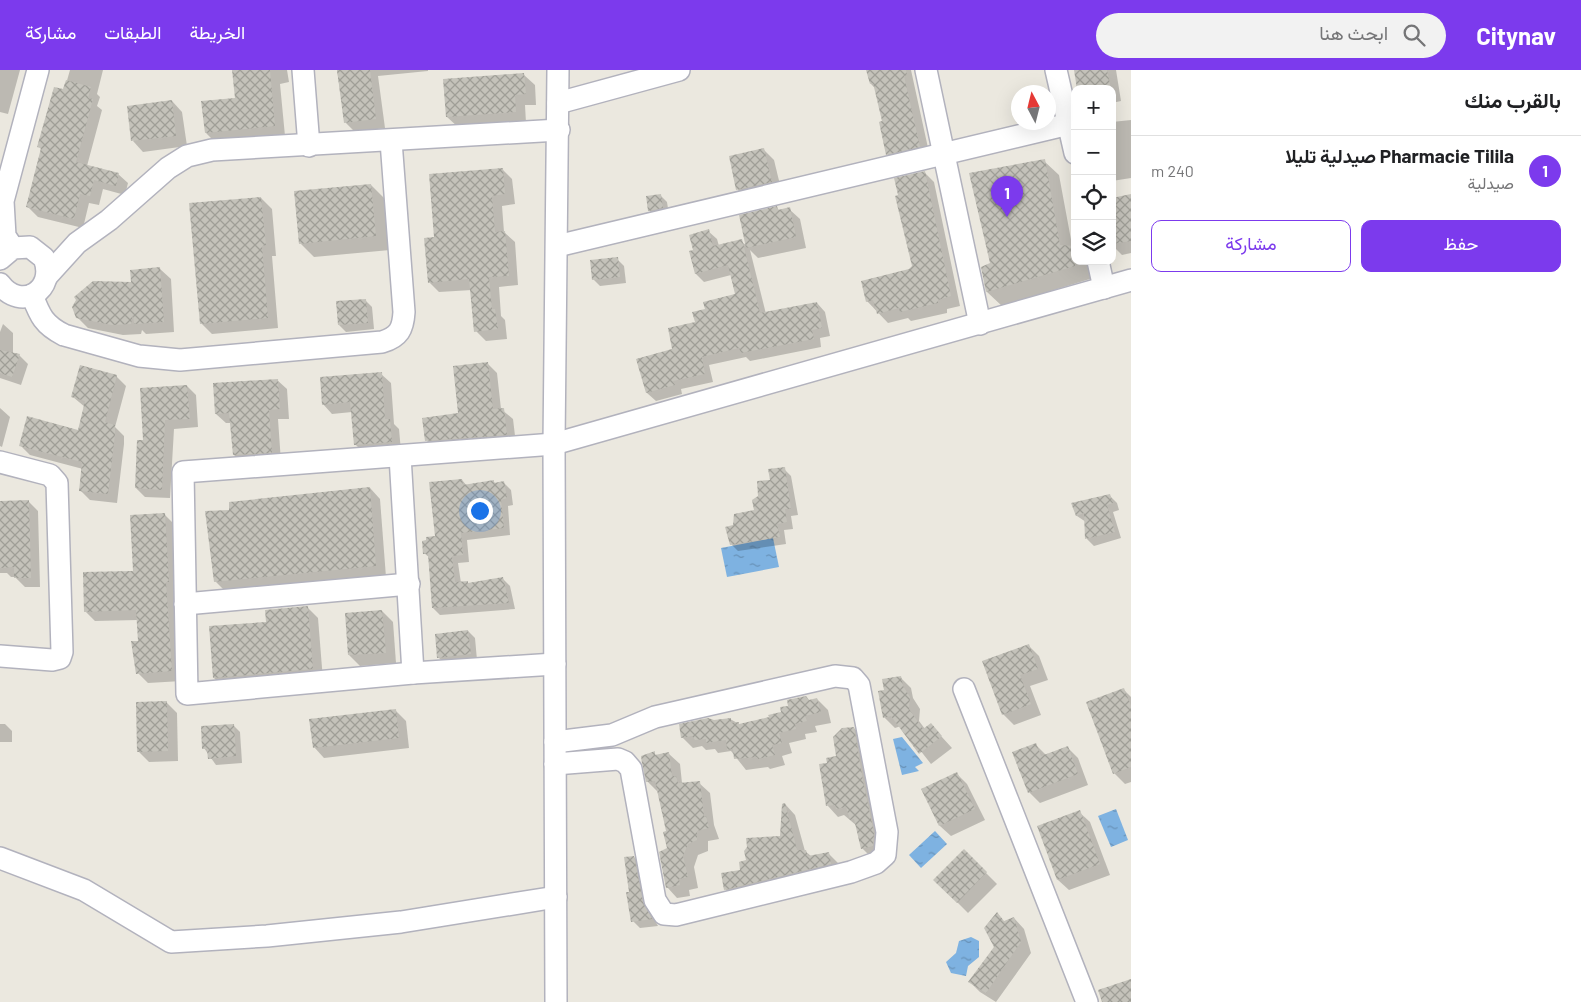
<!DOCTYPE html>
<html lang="ar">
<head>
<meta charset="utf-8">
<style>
  :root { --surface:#fff; --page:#f2f2f2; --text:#202124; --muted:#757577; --line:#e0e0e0; --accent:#7c3aed }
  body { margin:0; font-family:Barlow,Vazirmatn,sans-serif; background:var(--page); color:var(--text); direction:rtl }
  .controls { position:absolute; right:15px; top:15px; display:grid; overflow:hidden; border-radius:10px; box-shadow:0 5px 20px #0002 }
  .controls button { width:45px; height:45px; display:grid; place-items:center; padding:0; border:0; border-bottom:1px solid var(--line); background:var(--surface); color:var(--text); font:25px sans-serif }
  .compass { position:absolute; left:1011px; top:15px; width:45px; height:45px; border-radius:50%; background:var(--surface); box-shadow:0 5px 20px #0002; rotate:353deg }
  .you { position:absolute; left:479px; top:440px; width:18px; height:18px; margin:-12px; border:4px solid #fff; border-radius:50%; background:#1a73e8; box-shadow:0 0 0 8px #1a73e833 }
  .badge { display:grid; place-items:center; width:32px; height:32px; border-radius:50%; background:var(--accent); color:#fff; font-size:16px; font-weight:700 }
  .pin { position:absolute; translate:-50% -41px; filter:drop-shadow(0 1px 2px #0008) }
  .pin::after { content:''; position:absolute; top:26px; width:18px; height:15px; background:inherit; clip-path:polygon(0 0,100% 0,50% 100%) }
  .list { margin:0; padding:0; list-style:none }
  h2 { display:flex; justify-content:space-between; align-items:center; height:65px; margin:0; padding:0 20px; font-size:21px }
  h2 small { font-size:16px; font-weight:400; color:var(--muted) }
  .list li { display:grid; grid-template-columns:32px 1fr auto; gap:15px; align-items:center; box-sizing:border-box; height:70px; padding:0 20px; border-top:1px solid var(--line) }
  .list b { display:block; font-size:19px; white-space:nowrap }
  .list p { margin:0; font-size:16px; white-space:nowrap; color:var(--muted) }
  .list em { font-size:16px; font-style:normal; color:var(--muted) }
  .actions { display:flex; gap:10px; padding:15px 20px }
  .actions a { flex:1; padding:11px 0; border:1px solid var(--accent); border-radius:10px; text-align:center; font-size:18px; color:var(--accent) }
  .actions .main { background:var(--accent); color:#fff }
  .icon { flex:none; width:28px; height:28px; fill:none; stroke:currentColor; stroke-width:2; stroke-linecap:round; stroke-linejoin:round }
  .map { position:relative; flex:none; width:1131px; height:932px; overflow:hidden; direction:ltr }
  header { display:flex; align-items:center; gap:30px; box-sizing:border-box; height:70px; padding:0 25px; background:var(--accent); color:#fff }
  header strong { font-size:24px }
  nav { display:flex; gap:28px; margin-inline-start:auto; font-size:18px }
  .search { width:350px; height:45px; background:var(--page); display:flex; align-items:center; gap:12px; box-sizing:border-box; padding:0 18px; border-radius:28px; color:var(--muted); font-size:19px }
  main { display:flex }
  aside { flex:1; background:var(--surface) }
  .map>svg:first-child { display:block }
  .water { fill:url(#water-ripples) }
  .shadow { fill:#0003 }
  .building { fill:url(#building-cross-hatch) }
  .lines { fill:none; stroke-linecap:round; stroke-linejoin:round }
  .minor-casing { stroke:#b2b2bd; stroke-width:24 }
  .minor { stroke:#fff; stroke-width:21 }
</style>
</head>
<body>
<header>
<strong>Citynav</strong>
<div class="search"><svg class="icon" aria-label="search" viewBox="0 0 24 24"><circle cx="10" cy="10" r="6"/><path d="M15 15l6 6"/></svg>ابحث هنا</div>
<nav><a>الخريطة</a><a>الطبقات</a><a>مشاركة</a></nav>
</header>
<main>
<aside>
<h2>بالقرب منك<small></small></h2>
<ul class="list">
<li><span class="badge">1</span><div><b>Pharmacie Tilila صيدلية تليلا</b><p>صيدلية</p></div><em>240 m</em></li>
</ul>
<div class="actions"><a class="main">حفظ</a><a>مشاركة</a></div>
</aside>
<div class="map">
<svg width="1131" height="932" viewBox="0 0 1131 932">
  <defs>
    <pattern id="water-ripples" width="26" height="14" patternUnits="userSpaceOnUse" patternTransform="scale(1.25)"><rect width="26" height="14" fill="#7eb2e1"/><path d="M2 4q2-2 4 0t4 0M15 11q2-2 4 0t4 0" fill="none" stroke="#6791b7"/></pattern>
    <pattern id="building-cross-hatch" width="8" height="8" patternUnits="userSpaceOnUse" patternTransform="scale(1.25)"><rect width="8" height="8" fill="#c4c2ba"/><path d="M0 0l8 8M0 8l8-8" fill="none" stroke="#9f9e97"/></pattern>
  </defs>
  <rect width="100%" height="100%" fill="#ebe8df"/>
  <g class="water">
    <path d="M773,468L779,497L727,507L721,478Z"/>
    <path d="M902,667L923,693L915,697L919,701L902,705L893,669Z"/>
    <path d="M1116,739L1128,770L1111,777L1098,746Z"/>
    <path d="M935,761L947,774L921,798L909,785Z"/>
    <path d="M971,867L979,871V887L968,896L966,906L951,903L946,892L956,883L959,871Z"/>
  </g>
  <g class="shadow">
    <path d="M0,0H20L8,44L0,42Z"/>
    <path d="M70,0H103L97,24L100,27L97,36L102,40L87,96L118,104L128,113L125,125L103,119L99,135L89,133L83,158L38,147L28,137L42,80L39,77L64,21Z"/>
    <path d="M233,0H287L289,12L280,14L285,66L216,73L206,63L237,29Z"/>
    <path d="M337,0H428V1L378,6L385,58L355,62L345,52Z"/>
    <path d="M868,0H911L930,87L898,95L887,84L884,52L876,19L871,14Z"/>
    <path d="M1076,0H1116L1121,31L1112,33V19H1079Z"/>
    <path d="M524,5L535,15L536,35H525L526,53L458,57L447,47Z"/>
    <path d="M172,31L182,42L187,76L143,82L133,71Z"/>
    <path d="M1131,50V108L1112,111V52Z"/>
    <path d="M763,79L774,90L782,123L748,130L738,120L730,87Z"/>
    <path d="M1044,91L1059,105L1075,191H1091L1093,208L1002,236L987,222L982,197L992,194Z"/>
    <path d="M502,99L512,109L515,134L502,136L504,162L515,172L518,215L499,217L501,246L505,250L507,269L486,271L476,261L472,220L439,222L429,212L436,168Z"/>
    <path d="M925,103L934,112L960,236L947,239V243L911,251L908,248L888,253L867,231L914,196L900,126Z"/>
    <path d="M371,115L385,129L390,180L314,187L300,173Z"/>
    <path d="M660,125L667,132L669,145L656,148L650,141L648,127Z"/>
    <path d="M1131,126V183L1122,185L1112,175V129Z"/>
    <path d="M261,128L272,139L276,186H272L278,258L212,264L201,253Z"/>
    <path d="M777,138L780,141L789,139L800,149L806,178L758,188L750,180L766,244L817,233L825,242L830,266L820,268L821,277L750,291L746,287L709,295L713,312L681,319L682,324L656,331L647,323L638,290L674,280L706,240L736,225L731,205L704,212L696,204L695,181L708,161L717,169L719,176L741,171L747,176Z"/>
    <path d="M617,189L624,196L626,213L600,216L593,209Z"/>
    <path d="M160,199L171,209L174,262L146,264L142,260L141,264L123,265L88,258L77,247Z"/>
    <path d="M365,230L372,237L374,259L346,262L339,255Z"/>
    <path d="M3,254L13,263V284L19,285L28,294L21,315L0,308V262Z"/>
    <path d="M487,293L497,303L501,339L513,349L516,374L436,380L427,371L460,344Z"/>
    <path d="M381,304L391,313L394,354L399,359L401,381L365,384L355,374L352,342L332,344L323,334Z"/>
    <path d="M116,306L126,316L115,357L124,366V374L117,433L90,430L80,420L83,399L30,385L20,375L79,361L85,337L73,327Z"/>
    <path d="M277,310L287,319L289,349H278L281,392L243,394L234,385L231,353H226L216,344Z"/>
    <path d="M187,316L196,325L198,357L174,359L170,428L145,427L136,418L144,371Z"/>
    <path d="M0,338L10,347L2,377L0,376Z"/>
    <path d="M784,399L791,406L798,445L791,446L793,459L784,460L786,474L738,481L731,474L734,456L755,441L772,411Z"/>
    <path d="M462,410L467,416L494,412L496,414L504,413L511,420L513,435L508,436L510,465L467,470L469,492L458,493L461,513L469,514L503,509L510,516L515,539L440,545L433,538L430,488L424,483L436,467Z"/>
    <path d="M370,418L380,429L386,507L226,522L215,511L230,441Z"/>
    <path d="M1110,426L1117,433L1119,440L1113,442L1121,468L1094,476L1087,469L1086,452L1077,446L1073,434Z"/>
    <path d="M0,432H29L38,441L40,517H25L15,507H11L7,503H0Z"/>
    <path d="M164,444L174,454L182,611L148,613L138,603L140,572L138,550L95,551L85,541L134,502Z"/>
    <path d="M308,538L318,548L323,610L225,619L214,608L267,553Z"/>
    <path d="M382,541L393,552L396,593L360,596L349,585Z"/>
    <path d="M468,561L475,568L477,590L445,594L438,587Z"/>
    <path d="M1028,575L1039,586L1048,610L1030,616L1041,645L1014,655L1003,644Z"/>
    <path d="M900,607L911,618L913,628L920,639L919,651L925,659L941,666L952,678L931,694L901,656L895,658L884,647L885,620Z"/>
    <path d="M1124,620L1131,627V712L1125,714L1114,703Z"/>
    <path d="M817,629L828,640L831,653L815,656L817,662L805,664L806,669L789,673L792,683L782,686L785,695L770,699L768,697L746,700L731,681L718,683L715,679L706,680L702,676L693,678L682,667L713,651L730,649L741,655L770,648Z"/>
    <path d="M166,632L177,643L178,691L149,692L139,682Z"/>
    <path d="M395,640L406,651L409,678L324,688L314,677Z"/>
    <path d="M0,654H5L12,661V672H0Z"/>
    <path d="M233,655L240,662L242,693L216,695L204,678Z"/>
    <path d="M854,658L864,669L885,774L873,789L862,778L857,756L844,745L838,747L828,736L820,695L828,694L838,687Z"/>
    <path d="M1036,675L1047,686L1068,678L1078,688L1088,715L1040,733L1029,722Z"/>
    <path d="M654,683L657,686L669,684L680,694L682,713H699L710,723L714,755L719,769L708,771V781L698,785L694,797L698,818L689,820L690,826L677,828L667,817V762L659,723L648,712Z"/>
    <path d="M956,703L967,714L985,750L951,766L940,756L923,720Z"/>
    <path d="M785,734L795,745L805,781L811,786L828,783L839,794L736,830L725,819L742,801L782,767Z"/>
    <path d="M1079,742L1090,752L1110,805L1069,820L1058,810L1038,757Z"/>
    <path d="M964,781L997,814L968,843L935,810Z"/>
    <path d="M634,787L641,794L649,840L658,856L640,858L633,851Z"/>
    <path d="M1014,848L1024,859L1031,883L996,932L980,922L970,912L996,877L1005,852Z"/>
  </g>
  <g class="building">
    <path d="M232,0H270L275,56L205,63L201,31L235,28Z"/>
    <path d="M337,0H370L376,49L344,53Z"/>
    <path d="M866,0H906L907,5L904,6L920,77L886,85L879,52L882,51L873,13L870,14Z"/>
    <path d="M1074,0H1107L1111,19H1077Z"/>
    <path d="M524,3L526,24L515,25L516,42L446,47L443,9Z"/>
    <path d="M66,10L91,17L88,28L93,29L76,92L119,103L116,116L94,110L90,126L80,124L74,149L26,137L41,78L37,77L54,17L63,19Z"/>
    <path d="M172,30L176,66L131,71L127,36Z"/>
    <path d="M764,78L772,112L736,120L729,86Z"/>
    <path d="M1045,89L1060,175L1075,176V196L986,222L981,197L990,193L969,103Z"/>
    <path d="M503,98L505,124L492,126L495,162L505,161L509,206L489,207L492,239H495L498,259L474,262L469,209L428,213L424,168L434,167L429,104Z"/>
    <path d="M925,101L951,226L938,230V233L900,242L899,238L877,244L873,230L866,232L861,211L909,199L912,196L895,126L898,125L894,108Z"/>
    <path d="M371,114L376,166L299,174L294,121Z"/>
    <path d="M661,124L663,138L648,141L646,126Z"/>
    <path d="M1131,124V171L1112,174V128Z"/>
    <path d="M261,127L266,175L262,176L268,248L200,254L189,133Z"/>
    <path d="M777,136L778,140L790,137L796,167L746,178L739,145Z"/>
    <path d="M709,159L713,176L742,169L760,243L817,232L822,258L812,260L814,269L741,283L739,278L702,287L705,304L673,311L675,315L646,323L636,289L672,279L668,258L695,252L692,242L705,239L703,232L735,224L728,195L695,204L689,181L693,180L689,165Z"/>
    <path d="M618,187L620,207L592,210L590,190Z"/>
    <path d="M160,197L164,252L134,254L133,244L131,254L112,255L76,248L72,237L76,230L74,227L93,211L131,212L130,200Z"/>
    <path d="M366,229L368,253L338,255L336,231Z"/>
    <path d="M0,280L20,284L12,307L0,303Z"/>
    <path d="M488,292L493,339L504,338L507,365L425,371L422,348L458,343L453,296Z"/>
    <path d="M80,295L117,305L105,352L115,355V364L108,424L79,421L82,392L19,376L27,346L78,360L85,331L71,327Z"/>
    <path d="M382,302L385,349H390L392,372L354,375L350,332L322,335L320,307Z"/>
    <path d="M278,309L280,339L269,340L272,383L233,385L229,343L215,344L213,313Z"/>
    <path d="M187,315L190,349L165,350L162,420L135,418L137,370H143L140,318Z"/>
    <path d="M785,397L791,439H785L787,452L777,454L780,467L730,475L725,457L733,455L734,444L754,440L752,430L758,426L757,411L770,410L768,399Z"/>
    <path d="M462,409L463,415L494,410V413L504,411L507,428L501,430L504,458L461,463L463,485L452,486L455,512L468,511V513L503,507L509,533L432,538L428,484H423L422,471L426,470V467L435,466L429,412Z"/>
    <path d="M370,417L376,496L214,512L205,441L229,440V432Z"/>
    <path d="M1110,424L1113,433L1107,435L1115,462L1085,469L1084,443L1076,446L1071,433Z"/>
    <path d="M29,430L31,508H14V497L0,498V431Z"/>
    <path d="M165,443L169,512H166L172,601L136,604L131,571H138L136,540L84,542L83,502L133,501L130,445Z"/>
    <path d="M308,536L313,599L213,608L209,556L266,552L265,540Z"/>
    <path d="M382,540L386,583L348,585L345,543Z"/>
    <path d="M468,560L471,584L437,588L435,564Z"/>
    <path d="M1029,574L1038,599L1020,605L1031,634L1002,645L982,591Z"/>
    <path d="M901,606L903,616L910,627L909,639L923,659L931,653L942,666L919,684L891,646L883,648L878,621L884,620L882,609Z"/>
    <path d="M1124,618L1131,636V697L1113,704L1086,632Z"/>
    <path d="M806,626L809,630L817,628L821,642L805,646L807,651L795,654L796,659L779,663L782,673L772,675L775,685L758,689L757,687L734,689L733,679L727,680L726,670L706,673V669L695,670L692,666L681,668L679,654L708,648L714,650L731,648V653L739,652V654L769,647L768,645L781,642L780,637L788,636L787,630Z"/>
    <path d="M167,631L168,681L137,682L136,632Z"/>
    <path d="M396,639L399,668L313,678L309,649Z"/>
    <path d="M234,654L236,686L208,689L207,679H202L201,656Z"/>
    <path d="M854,657L863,711L874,763L873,776L861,779L854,749L850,750L846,737L836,739L835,735L826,736L819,694L827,693L826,688L836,686L833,667L842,658Z"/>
    <path d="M1036,673L1041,686L1068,676L1078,704L1028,723L1012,682Z"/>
    <path d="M655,681V685L669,682L672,706H676L678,713L700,711L704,746H706L709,758L697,761V770L688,774L683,786L688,807L679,809L680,815L666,818L659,782L667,778L663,762L666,761L655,711L646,712L642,693L641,686Z"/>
    <path d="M957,702L975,739L939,756L921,719Z"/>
    <path d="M785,733L797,780H806L808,786L829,782L831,794L724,820L721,803L740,800L739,792L746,790L744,781L747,777L746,768L780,766L782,734Z"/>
    <path d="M1080,740L1100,794L1057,810L1037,756Z"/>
    <path d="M964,779L987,802L957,833L933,810Z"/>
    <path d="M634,786L643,832L652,849L631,852L626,822H629L624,787Z"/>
    <path d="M997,842L1004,851L1014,847L1021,872L986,923L968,912L994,877L984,858Z"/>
    <path d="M1131,909V932H1102L1098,920Z"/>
  </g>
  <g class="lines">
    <g class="minor-casing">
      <g id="minor">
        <path d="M303,0L309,76"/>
        <path d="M926,0L980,254"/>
        <path d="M1056,0L1075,83"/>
        <path d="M558,33L679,0"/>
        <path d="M557,176L1069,54"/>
        <path d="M13,178L5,166L3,131L38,0"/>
        <path d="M0,189L13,178L30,177L44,188C57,220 21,242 0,214"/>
        <path d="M1098,191L1104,218"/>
        <path d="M48,205L77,173L109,150L168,98L187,86L212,80L559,60"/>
        <path d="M32,225C40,246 44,255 64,265L139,286L180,290L382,272C399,267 403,259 404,242L391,71"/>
        <path d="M400,386L413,603"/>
        <path d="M0,392L50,405L57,413L62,582L60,588L52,590L0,586"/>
        <path d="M185,534L409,514"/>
        <path d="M555,594L413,603L187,624L183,402L554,374L1131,210"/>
        <path d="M964,619L1087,932"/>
        <path d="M555,672L612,665L655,647L835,606L853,608L859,615L887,762L885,785L876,793L851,802L676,845L664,844L655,830L631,699L625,692L618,689L555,694"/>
        <path d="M0,788L84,820L171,872L267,866L401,852L556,827"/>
        <path d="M556,932L554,374L558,0"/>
      </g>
    </g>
    <use href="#minor" class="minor"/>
  </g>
</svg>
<div class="controls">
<button>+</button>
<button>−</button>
<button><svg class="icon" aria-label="locate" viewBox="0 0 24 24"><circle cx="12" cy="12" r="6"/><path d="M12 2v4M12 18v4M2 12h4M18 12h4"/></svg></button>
<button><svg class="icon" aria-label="layers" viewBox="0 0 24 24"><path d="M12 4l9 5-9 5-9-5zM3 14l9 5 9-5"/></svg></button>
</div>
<svg class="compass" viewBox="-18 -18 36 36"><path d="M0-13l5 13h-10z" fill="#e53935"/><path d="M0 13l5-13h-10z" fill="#757577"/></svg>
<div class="you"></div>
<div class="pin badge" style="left:1007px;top:147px">1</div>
</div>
</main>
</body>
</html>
